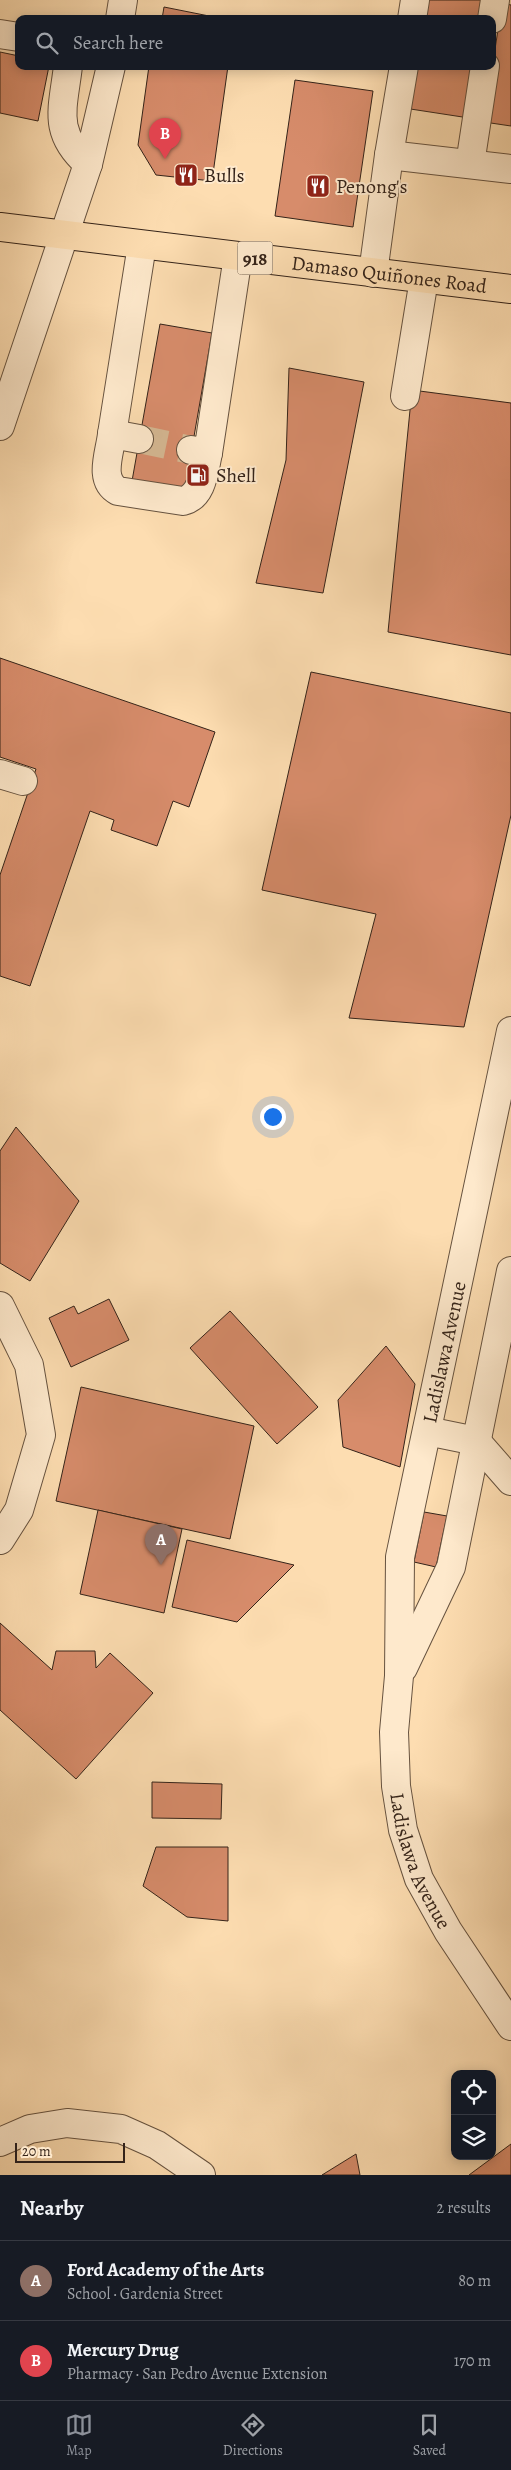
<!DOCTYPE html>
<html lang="en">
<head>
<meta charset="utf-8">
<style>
  :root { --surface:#171b24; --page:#20242c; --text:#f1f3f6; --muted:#9ea1a6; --line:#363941; --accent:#8c9099 }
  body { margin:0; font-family:Alegreya,serif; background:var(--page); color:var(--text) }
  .controls { position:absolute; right:15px; bottom:15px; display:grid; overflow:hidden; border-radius:10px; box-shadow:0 2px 12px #0003 }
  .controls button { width:45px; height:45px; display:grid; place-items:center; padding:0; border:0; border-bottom:1px solid var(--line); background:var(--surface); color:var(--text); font:25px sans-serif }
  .scale { position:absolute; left:15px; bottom:12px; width:110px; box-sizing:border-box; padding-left:5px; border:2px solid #342319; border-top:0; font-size:14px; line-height:18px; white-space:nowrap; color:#342319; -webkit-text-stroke:4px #fee9cc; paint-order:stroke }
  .you { position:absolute; left:272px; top:1116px; width:18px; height:18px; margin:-12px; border:4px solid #fff; border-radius:50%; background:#1a73e8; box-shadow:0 0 0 8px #1a73e833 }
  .badge { display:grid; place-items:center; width:32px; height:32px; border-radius:50%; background:var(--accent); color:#fff; font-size:16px; font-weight:700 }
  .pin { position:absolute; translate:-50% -41px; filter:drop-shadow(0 1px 2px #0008) }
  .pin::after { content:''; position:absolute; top:26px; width:18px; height:15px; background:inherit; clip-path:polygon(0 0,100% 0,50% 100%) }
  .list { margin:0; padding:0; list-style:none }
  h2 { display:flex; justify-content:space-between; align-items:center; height:65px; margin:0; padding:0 20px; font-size:21px }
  h2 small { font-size:16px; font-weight:400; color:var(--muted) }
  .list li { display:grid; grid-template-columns:32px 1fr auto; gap:15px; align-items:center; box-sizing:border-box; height:80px; padding:0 20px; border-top:1px solid var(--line) }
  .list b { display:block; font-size:19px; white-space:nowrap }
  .list p { margin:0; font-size:16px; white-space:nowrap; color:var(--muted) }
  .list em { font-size:16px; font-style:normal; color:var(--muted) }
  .icon { flex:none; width:28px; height:28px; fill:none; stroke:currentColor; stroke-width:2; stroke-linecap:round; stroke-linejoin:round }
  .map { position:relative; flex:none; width:511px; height:2175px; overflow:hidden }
  .search { position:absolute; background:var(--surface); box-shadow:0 2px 12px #0003; left:15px; right:15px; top:15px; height:55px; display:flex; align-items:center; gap:12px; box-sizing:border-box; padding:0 18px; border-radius:10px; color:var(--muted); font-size:19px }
  .sheet { height:225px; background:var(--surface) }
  nav { display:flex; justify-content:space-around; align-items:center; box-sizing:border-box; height:70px; border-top:1px solid var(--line); background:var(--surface); font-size:14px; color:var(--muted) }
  nav a { display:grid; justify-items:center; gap:2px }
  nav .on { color:var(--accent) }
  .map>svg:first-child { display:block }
  .building { fill:#d78c6b; stroke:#342319 }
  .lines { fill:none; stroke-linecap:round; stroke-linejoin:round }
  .minor-tunnel { stroke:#d5b893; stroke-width:28; stroke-dasharray:28 14; stroke-linecap:butt }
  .minor-casing { stroke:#66523f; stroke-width:30 }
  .major-casing { stroke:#342319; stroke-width:30 }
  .minor { stroke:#fee9cc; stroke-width:28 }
  .major { stroke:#fdddb1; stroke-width:28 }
  .labels { text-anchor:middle; stroke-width:4; stroke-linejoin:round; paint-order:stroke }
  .shield { fill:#fee9cc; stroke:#715e4f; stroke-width:1 }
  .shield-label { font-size:19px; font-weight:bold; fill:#342319 }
  .poi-label { font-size:20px; fill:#342319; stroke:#fee9cc; text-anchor:start }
  .street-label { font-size:20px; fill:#342319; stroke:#fee9cc }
</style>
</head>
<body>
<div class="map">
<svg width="511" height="2175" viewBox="0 0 511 2175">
  <rect width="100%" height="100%" fill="#fdddb1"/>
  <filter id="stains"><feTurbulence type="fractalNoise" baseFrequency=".004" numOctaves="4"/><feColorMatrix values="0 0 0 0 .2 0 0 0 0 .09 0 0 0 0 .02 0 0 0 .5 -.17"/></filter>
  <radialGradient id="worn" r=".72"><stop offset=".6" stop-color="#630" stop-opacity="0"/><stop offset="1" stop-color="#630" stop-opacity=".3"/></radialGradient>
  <g class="building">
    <path d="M420,0H487L484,19H418Z"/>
    <path d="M502,3L511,5V126L484,122Z"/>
    <path d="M164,7L214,17L213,19H162Z"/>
    <path d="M0,52L19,56V66H49L38,121L0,113Z"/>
    <path d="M149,66H228L212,181L156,175L138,145Z"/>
    <path d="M411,66H477L469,118L404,108Z"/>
    <path d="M295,80L373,91L353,227L275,216Z"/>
    <path d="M160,324L212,333L185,488L132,481Z"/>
    <path d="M289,368L364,382L323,593L256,583L286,460Z"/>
    <path d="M412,390L511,403V655L388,632Z"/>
    <path d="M0,658L215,732L189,807L173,801L157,846L111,830L114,820L90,811L30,986L0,976V875L36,769L0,757Z"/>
    <path d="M311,672L511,713V815L464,1027L349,1018L376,914L262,890Z"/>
    <path d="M16,1127L79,1201L30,1281L0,1263V1151Z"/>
    <path d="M109,1299L129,1340L71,1367L49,1318L74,1306L78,1314Z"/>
    <path d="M230,1311L318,1407L277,1444L190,1348Z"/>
    <path d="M386,1346L415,1384L400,1467L343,1447L338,1400Z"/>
    <path d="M81,1387L254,1426L230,1539L56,1501Z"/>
    <path d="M98,1510L182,1529L164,1613L80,1594Z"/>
    <path d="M424,1512L447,1516L436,1567L414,1562Z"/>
    <path d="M187,1540L294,1565L237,1622L172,1607Z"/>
    <path d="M0,1623L52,1670L56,1651H95L96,1668L110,1653L153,1693L76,1779L0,1710Z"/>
    <path d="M152,1782L222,1784L221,1819L152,1818Z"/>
    <path d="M156,1847H228V1921L187,1917L143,1886Z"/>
    <path d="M511,2144V2175H469Z"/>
    <path d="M356,2154L360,2175H322Z"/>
  </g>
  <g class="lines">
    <path class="minor-tunnel" d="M139,439L191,450"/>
    <g class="minor-casing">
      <g id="minor">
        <path d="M120,19L123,0"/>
        <path d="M412,19L415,0"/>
        <path d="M492,19L495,0"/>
        <path d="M0,34L19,37"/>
        <path d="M68,66C63,109 52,132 88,164"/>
        <path d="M389,155L511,169"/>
        <path d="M470,164L485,66"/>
        <path d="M373,273L389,155L404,66"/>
        <path d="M405,396L424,279"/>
        <path d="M0,426L88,164L111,66"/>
        <path d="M112,434C110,453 98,480 118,491L183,501C203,496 204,470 208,453"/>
        <path d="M139,439L112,434L142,245"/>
        <path d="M191,450L208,453L238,256"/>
        <path d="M0,774L23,781"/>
        <path id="s1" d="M511,1031L400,1557L399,1676L394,1732L396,1786L403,1830L419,1879L448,1931L511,2026"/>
        <path d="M0,1306L29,1365L41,1435L19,1510L0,1540"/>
        <path d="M427,1431L476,1441L511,1481"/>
        <path d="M403,1668L451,1567L511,1271"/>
        <path d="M0,2142L30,2129L67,2123L121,2129L157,2145L201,2175"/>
      </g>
    </g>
    <g class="major-casing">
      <g id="major">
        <path id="s2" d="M0,227L511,289"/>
      </g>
    </g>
    <use href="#minor" class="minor"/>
    <use href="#major" class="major"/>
  </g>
  <defs>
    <g id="restaurant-square" transform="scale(1.25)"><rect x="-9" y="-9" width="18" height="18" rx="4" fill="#8f2418" stroke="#fee9cc"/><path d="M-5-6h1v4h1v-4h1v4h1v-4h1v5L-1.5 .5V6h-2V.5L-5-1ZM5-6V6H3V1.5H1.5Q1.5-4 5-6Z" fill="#fff"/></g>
    <g id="fuel-square" transform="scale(1.25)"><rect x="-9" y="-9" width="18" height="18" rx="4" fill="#8f2418" stroke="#fee9cc"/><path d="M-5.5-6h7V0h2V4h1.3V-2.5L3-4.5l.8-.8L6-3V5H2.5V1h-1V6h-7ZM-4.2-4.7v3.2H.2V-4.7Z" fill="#fff"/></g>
  </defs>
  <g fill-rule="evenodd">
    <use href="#restaurant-square" x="186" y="175"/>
    <use href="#restaurant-square" x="318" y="186"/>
    <use href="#fuel-square" x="198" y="475"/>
  </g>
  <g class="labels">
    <rect class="shield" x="237.5" y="241.5" width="35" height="33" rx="4"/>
    <g class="shield-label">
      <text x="255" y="265">918</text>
    </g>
    <g class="poi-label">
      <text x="204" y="182">Bulls</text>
      <text x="336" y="193">Penong's</text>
      <text x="216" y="482">Shell</text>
    </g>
    <g class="street-label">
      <text dy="7" stroke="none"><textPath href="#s2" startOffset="392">Damaso Quiñones Road</textPath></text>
      <text transform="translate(444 1352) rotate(-78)" y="7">Ladislawa Avenue</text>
      <text dy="7" stroke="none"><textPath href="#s1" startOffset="846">Ladislawa Avenue</textPath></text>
    </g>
  </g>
  <rect width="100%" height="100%" filter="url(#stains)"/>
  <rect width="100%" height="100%" fill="url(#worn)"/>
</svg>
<div class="controls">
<button><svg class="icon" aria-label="locate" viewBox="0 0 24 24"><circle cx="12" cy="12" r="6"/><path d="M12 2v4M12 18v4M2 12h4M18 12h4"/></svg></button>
<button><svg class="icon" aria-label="layers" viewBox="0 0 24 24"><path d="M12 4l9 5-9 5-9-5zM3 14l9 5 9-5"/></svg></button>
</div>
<div class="scale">20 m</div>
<div class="you"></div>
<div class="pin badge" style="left:161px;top:1565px;background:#8d6e63">A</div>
<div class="pin badge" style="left:165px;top:159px;background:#e0444e">B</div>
<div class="search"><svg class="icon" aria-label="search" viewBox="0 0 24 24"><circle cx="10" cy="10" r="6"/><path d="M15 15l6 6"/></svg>Search here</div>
</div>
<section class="sheet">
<h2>Nearby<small>2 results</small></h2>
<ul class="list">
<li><span class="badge" style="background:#8d6e63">A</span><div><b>Ford Academy of the Arts</b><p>School · Gardenia Street</p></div><em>80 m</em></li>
<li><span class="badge" style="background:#e0444e">B</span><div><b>Mercury Drug</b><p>Pharmacy · San Pedro Avenue Extension</p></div><em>170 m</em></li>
</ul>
</section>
<nav>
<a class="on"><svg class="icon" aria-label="map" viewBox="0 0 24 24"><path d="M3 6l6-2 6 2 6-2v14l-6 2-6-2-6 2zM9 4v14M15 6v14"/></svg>Map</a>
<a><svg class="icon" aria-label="directions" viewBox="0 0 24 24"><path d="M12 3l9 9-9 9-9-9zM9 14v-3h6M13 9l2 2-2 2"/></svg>Directions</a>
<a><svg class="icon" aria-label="saved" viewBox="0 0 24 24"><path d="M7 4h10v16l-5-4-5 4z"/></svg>Saved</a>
</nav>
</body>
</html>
